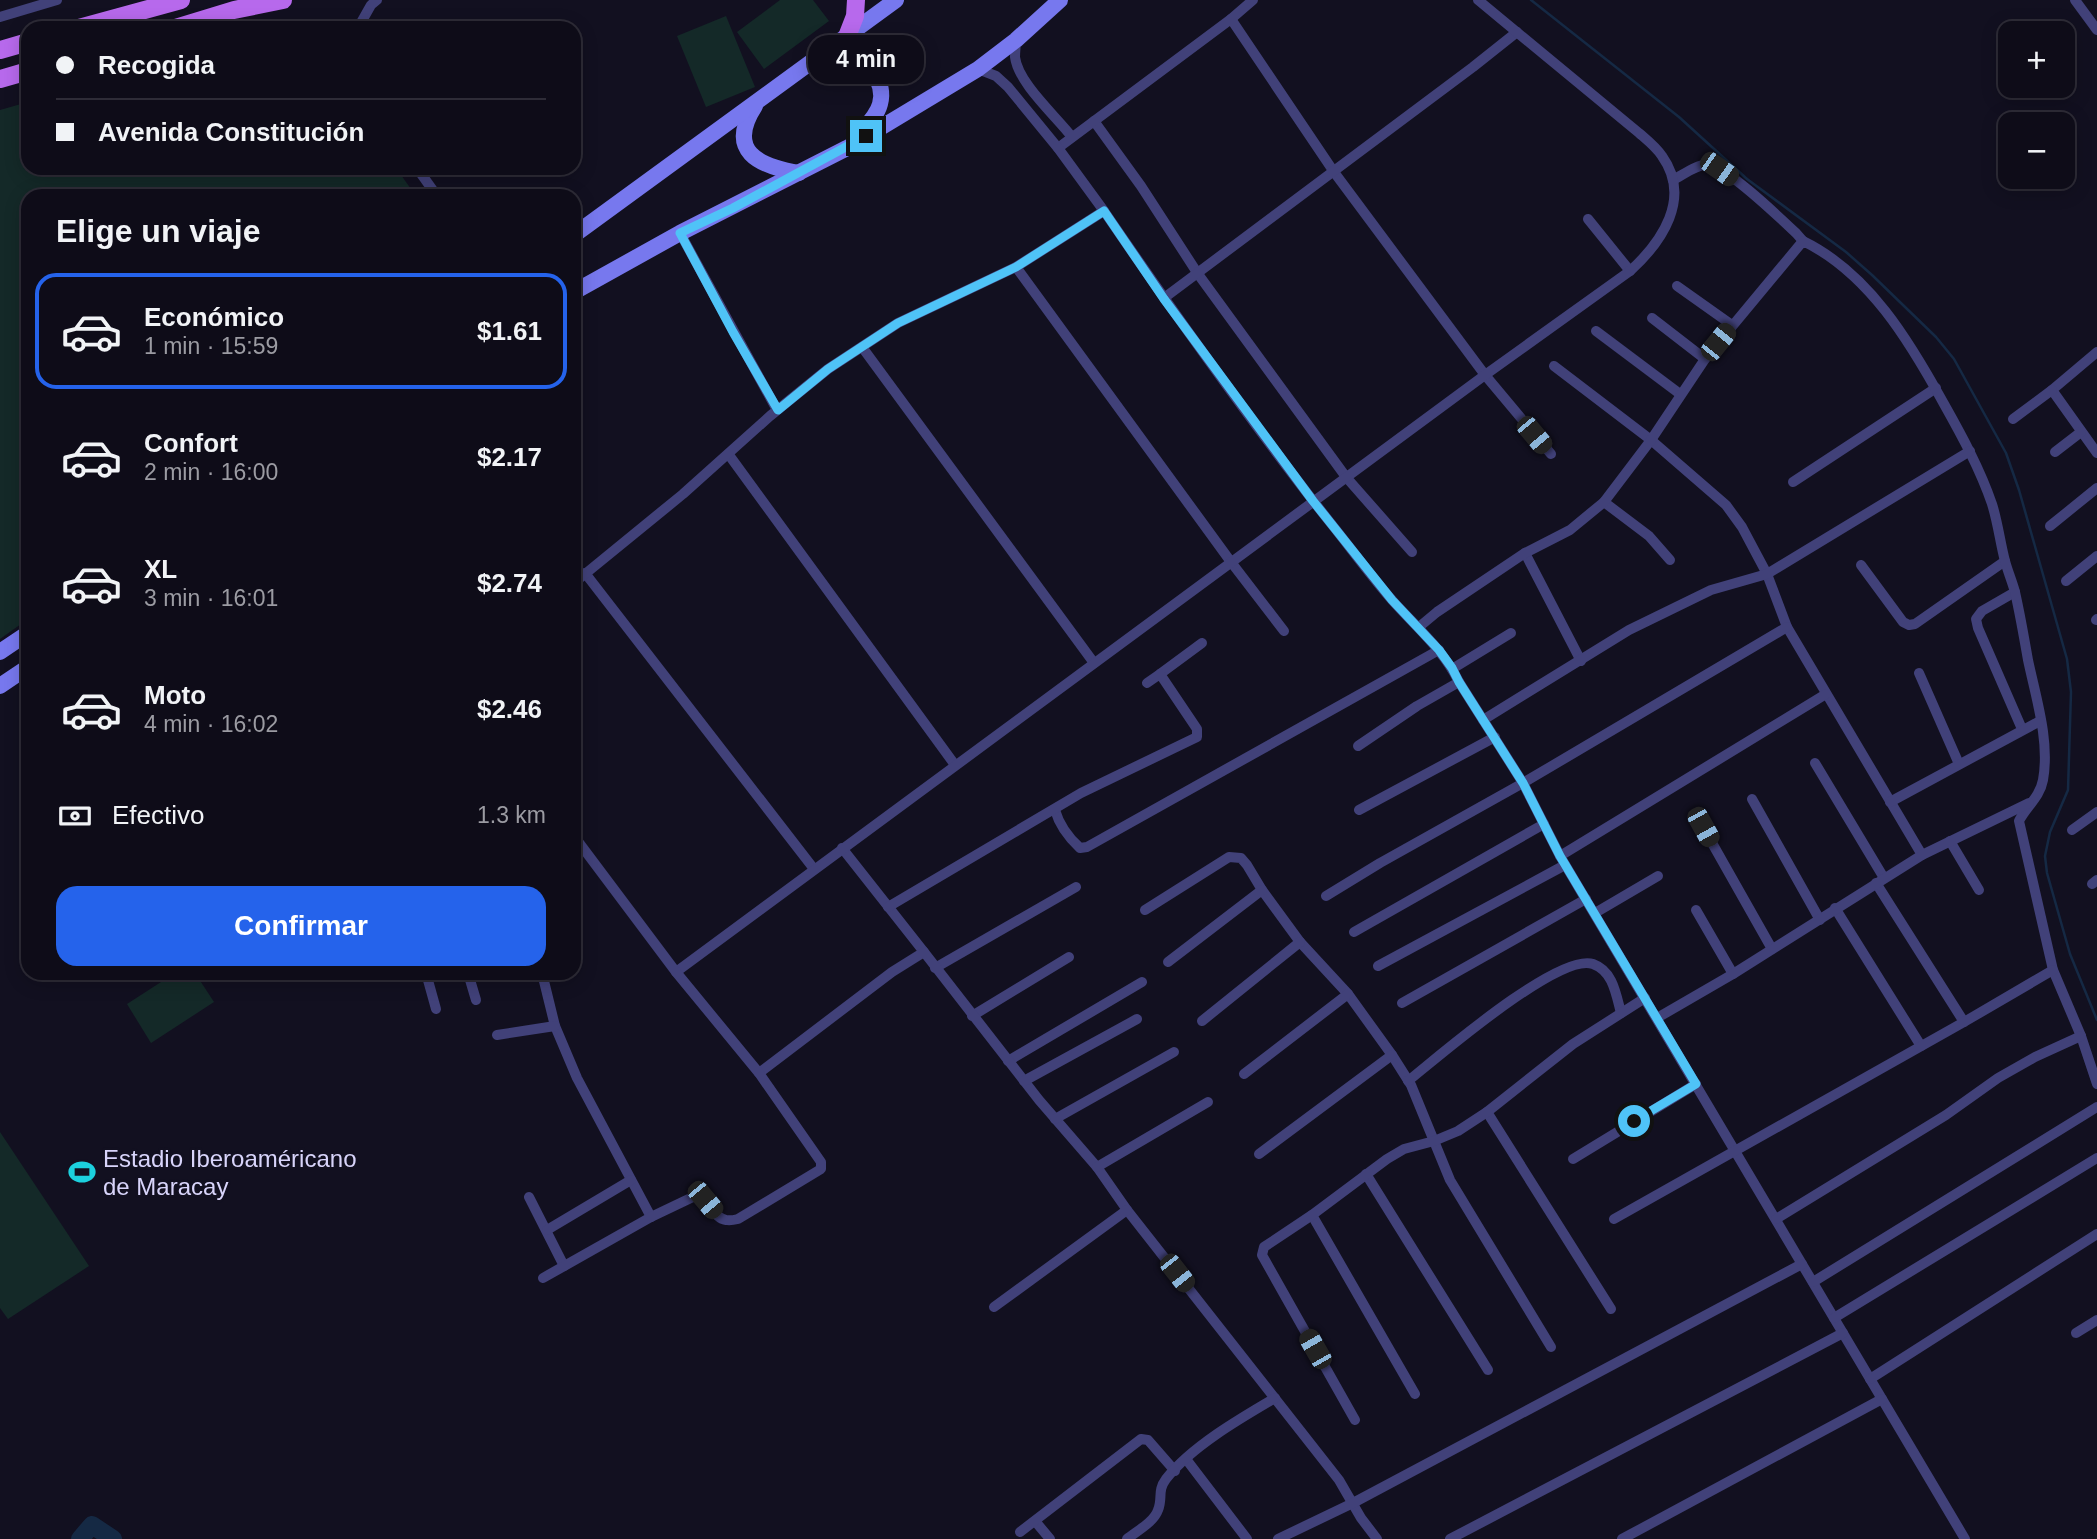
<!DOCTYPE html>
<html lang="es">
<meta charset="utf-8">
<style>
:root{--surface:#0e0c18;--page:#171521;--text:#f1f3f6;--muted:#9b9ba2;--line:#2e2c37;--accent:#2563eb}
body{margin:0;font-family:Helvetica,sans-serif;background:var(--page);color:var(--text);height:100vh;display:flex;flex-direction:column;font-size:26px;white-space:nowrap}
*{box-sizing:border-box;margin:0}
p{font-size:23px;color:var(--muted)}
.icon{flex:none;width:38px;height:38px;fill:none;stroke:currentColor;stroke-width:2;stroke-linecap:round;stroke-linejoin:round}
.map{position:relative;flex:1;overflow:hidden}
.side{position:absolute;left:21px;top:189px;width:560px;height:791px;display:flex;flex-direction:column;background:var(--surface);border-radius:21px;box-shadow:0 4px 18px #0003,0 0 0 2px var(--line)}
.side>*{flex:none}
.guide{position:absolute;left:21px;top:21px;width:560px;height:154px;border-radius:21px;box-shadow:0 4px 18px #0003,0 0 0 2px var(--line);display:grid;align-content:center;height:154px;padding:0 35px;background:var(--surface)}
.tools{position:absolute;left:1998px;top:21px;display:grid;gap:14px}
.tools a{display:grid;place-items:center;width:77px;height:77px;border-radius:14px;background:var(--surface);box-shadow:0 4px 18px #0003,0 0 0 2px var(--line);font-size:35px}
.end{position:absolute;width:32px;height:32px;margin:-16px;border:9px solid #4fc3f7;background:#111;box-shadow:0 0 0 4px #111}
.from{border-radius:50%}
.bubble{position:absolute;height:49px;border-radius:21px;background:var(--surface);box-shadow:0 4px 18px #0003,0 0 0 2px var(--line);font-size:23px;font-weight:800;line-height:49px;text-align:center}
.car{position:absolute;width:21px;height:42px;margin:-21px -10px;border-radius:9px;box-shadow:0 0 5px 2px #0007;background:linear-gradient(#222 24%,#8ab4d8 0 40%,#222 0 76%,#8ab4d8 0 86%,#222 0)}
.guide b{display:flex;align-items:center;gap:24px;height:66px;font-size:26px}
.guide b+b{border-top:2px solid var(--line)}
.guide i{width:18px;height:18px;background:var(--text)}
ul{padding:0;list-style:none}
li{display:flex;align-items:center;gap:21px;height:116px;margin:0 14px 10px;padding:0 21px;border:4px solid transparent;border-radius:21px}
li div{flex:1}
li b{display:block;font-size:26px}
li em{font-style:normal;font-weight:800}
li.active{border-color:var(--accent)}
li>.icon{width:63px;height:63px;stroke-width:1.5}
h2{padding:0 35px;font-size:32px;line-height:84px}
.pay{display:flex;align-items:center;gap:18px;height:77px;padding:0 35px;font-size:26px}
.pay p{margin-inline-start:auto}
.action{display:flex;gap:14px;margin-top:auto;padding:14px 35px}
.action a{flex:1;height:80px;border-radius:21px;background:var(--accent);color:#fff;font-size:28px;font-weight:800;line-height:80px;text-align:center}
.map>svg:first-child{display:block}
.green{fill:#142928}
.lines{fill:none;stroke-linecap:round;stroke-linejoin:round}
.stream{stroke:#152944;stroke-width:2.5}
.river{stroke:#152944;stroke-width:18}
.street{stroke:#414179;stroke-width:10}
.secondary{stroke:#7778ee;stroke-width:16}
.primary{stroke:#b769ec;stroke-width:18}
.route{stroke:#4fc3f7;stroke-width:9}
.labels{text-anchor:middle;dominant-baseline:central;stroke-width:5;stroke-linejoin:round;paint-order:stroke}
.poi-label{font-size:24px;fill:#d8d4fa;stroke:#121020;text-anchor:start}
</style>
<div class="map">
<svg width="2097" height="1539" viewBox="0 0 2097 1539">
<rect width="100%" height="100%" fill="#121020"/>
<g class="green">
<polygon points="780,0 813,0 829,21 764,69 737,32"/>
<polygon points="726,16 755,87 706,107 677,36"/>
<polygon points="28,102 28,168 396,168 416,196 28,196 28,619 0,639 0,110"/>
<polygon points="175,973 195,973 214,1002 151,1043 127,1004"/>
<polygon points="0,1132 89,1266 8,1319 0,1308"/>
</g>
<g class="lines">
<polyline class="stream" points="1531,0 1679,117 1747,179 1846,252 1872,275 1936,337 1954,359 1975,397 2006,453 2019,490 2067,659 2071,692 2068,790 2050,832 2045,856 2047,873 2070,954 2097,1020"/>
<polyline class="river" points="80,1539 92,1525 113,1539"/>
<g class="street">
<polyline points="2075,0 2097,30"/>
<polyline points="0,17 57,0"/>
<polyline points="1231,19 1334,172 1485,375 1551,454"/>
<polyline points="211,20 248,28"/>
<polyline points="358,28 371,5 377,0"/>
<path d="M 1016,40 C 1016,45 1015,51 1015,57 C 1018,83 1056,116 1072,137"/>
<polyline points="1094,121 1141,186 1198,274 1346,477 1412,552"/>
<polyline points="1058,148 1231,19 1253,0"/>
<polyline points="417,168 437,196"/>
<path d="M 1673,180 C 1683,175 1698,163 1709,165 C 1727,167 1780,218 1796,233 L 1803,241"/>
<path d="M 1104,211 C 1176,316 1250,421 1329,521 C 1350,547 1370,575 1392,600 C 1416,627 1443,649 1459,682 L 1523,783 L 1560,856 L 1965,1539"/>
<polyline points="1588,219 1630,271"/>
<polyline points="680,233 777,410"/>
<polyline points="1016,267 1231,562 1284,631"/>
<polyline points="1677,286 1732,325"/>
<polyline points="1164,298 1473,67 1517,32"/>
<polyline points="1652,318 1705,359"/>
<polyline points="1596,331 1680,394"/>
<polyline points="862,347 1094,663"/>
<polyline points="2097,352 2052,390 2097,453"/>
<polyline points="1554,366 1651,440 1726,505 1742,527 1767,574 1787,627 1922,855"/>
<polyline points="2013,419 2052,390"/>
<polyline points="2055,452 2081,432"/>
<polyline points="729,455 955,765"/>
<polyline points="1793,482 1936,388"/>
<polyline points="1604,502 1649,536 1670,560"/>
<polyline points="2050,526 2097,488"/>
<polyline points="1525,553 1581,661"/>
<polyline points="1861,565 1903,622 1909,625 1915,624 2005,561"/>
<polyline points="585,573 814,869"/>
<polyline points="2066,581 2097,556"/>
<polyline points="574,583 683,494 770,416 828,369 898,323 1016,267 1104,211 1058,148 1008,87 996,76 978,69"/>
<polyline points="2015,592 1982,611 1976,619 1978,628 2022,729"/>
<polyline points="2096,620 2097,619"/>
<path d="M 1419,627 L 1437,612 L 1525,553 L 1570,530 L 1604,502 L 1651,440 L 1705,359 L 1803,241 C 1869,273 1910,342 1944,404 C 1962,436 1980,469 1992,504 C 1998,523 2000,542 2005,561 C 2008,572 2012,581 2015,592 C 2020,614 2024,637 2028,660 C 2036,698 2050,741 2043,780 C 2040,797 2026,807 2019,821 L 2053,970 L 2081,1036 L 2097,1084"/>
<polyline points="1452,669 1511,633"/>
<polyline points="1919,673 1959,764"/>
<polyline points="1160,674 1202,643"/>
<polyline points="1483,720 1629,630 1711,590 1767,574 1970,451"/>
<polyline points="1358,746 1417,706 1459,682"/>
<polyline points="1815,763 1884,878"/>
<polyline points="1752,799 1820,920"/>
<polyline points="1890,802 2040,721"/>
<path d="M 1055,810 C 1059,824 1069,838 1080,848 L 1087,847 L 1439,650"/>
<polyline points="1359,810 1495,737"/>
<polyline points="1703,827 1772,949"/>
<polyline points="2072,830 2097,812"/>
<polyline points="1950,841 1979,890"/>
<polyline points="842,848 924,952"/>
<polyline points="1560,856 1826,694"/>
<polyline points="1876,883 1964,1022"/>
<polyline points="2092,884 2097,880"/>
<polyline points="1326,896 1380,863 1523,783 1787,627"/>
<polyline points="888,907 1081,793 1197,737 1197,729 1160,674 1147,683"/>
<polyline points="1835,908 1921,1046"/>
<polyline points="1145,910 1229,857 1241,858 1247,865 1262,890 1300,942 1348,994 1392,1055 1411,1085 1450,1180 1551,1347"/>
<polyline points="1696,910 1733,974"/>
<polyline points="1595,913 1658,876"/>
<polyline points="1354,932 1544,824"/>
<polyline points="1168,962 1262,890"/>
<polyline points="1378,966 1565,865"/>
<polyline points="935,968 1076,887"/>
<path d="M 676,972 L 1485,375 L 1630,271 C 1662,242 1692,198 1662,156 C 1656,147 1647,140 1639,133 L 1478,0"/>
<polyline points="426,973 436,1009"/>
<polyline points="468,973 476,1000"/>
<polyline points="542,973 555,1026 577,1078 651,1217"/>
<polyline points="1402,1003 1586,899"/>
<polyline points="972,1016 1069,957"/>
<polyline points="1657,1018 1733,974 1922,855 2029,803"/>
<polyline points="1202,1021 1300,942"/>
<polyline points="497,1035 555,1026"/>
<polyline points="1008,1061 1142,982"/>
<polyline points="759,1073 892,972 924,952 1039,1100 1097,1167 1127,1210 1339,1480 1361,1518 1377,1539"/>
<polyline points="1244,1074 1348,994"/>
<polyline points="1024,1081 1137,1019"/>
<path d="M 1408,1081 C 1438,1057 1559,952 1593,964 C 1613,971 1616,994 1621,1013"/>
<polyline points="1487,1112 1611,1309"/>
<polyline points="1055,1119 1174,1052"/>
<polyline points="1259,1154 1392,1055"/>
<polyline points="1573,1159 1696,1084"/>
<polyline points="1097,1167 1208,1102"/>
<polyline points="1366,1174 1488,1370"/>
<polyline points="529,1197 564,1266"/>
<polyline points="1312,1215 1415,1394"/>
<polyline points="1614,1219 1964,1022 2053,970"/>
<polyline points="1776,1219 1946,1115 1998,1078 2035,1057 2081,1036"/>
<polyline points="547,1230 631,1180"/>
<path d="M 543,1278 L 651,1217 L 695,1196 C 710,1198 712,1218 726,1220 C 730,1221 734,1220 738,1219 L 821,1169 L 821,1162 L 759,1073 L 676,972 L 574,836"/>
<polyline points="1813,1282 2097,1107"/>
<polyline points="994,1307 1127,1210"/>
<polyline points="1834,1318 2097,1158"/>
<polyline points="2076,1333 2097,1320"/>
<polyline points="1870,1379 2097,1234"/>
<polyline points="1355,1420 1262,1255 1264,1247 1312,1215 1387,1159 1404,1149 1434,1141 1458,1131 1487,1112 1573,1044 1645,998"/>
<polyline points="1186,1459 1247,1539"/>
<polyline points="1035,1521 1050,1539"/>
<polyline points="1020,1532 1141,1439 1148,1440 1175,1471"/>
<path d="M 1127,1539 C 1137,1531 1154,1522 1158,1510 C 1163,1498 1157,1491 1166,1479 C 1191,1447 1239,1419 1275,1398"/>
<polyline points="1278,1539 1353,1503 1802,1264"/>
<polyline points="1450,1539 1843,1333"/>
<polyline points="1622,1539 1882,1399"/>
</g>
<g class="secondary">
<path d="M 823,53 C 830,53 838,52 845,54 C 867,58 886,82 880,104 C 877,116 866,126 858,135"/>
<path d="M 755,106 C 726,151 758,166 799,173"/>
<polyline points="574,235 896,0"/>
<polyline points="574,292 680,233 847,148 978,69 1016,40 1060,0"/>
<polyline points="0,652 28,633"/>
<polyline points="0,686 28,667"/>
</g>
<g class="primary">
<polyline points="79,28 181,0"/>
<polyline points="175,28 234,10 283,0"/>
<polyline points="848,34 855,16 856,0"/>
<polyline points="0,50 28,42"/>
<polyline points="0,79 28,71"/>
</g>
</g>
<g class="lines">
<polyline class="route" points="866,136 733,208 680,233 733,332 778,410 828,369 898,323 1016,267 1104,211 1164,299 1313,501 1392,600 1439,650 1452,668 1459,682 1523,783 1560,856 1696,1084 1634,1121"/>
</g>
<defs>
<g id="stadium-bare" transform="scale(2.1)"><path d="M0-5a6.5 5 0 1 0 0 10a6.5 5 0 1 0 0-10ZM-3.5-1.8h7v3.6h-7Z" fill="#1cd0de" stroke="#121020" stroke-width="2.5" paint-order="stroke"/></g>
</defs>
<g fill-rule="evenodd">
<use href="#stadium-bare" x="82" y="1172"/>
</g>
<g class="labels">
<g class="poi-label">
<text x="103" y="1158">Estadio Iberoaméricano<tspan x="103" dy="28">de Maracay</tspan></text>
</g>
</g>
</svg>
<div class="tools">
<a>+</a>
<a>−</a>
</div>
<i class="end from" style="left:1634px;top:1121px"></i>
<i class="end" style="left:866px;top:136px"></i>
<div class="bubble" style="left:808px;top:35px;width:116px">4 min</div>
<i class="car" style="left:1719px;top:169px;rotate:125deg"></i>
<i class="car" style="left:1718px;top:342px;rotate:39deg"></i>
<i class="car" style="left:1534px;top:435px;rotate:140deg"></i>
<i class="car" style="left:1703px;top:827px;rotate:151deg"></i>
<i class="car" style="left:705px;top:1200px;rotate:140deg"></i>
<i class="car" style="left:1177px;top:1273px;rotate:142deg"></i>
<i class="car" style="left:1315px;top:1349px;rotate:330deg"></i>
<div class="guide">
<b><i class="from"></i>Recogida</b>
<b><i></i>Avenida Constitución</b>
</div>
<section class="side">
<h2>Elige un viaje</h2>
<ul>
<li class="active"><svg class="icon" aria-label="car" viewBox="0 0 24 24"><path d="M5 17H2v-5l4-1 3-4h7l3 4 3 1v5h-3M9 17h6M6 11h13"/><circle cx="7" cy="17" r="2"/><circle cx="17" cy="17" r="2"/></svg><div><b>Económico</b><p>1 min · 15:59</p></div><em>$1.61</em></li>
<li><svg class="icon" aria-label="car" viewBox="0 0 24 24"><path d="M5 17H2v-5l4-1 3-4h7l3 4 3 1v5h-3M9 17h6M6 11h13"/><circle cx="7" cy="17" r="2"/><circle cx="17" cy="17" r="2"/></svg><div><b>Confort</b><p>2 min · 16:00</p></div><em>$2.17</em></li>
<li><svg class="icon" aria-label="car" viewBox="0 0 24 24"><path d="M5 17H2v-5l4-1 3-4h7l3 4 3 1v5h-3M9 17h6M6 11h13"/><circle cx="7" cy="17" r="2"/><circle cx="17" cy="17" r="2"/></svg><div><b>XL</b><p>3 min · 16:01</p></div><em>$2.74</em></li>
<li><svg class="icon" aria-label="car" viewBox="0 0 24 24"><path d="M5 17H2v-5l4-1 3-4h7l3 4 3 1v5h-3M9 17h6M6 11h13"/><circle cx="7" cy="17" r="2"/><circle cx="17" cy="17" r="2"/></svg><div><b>Moto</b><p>4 min · 16:02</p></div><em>$2.46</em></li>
</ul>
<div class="pay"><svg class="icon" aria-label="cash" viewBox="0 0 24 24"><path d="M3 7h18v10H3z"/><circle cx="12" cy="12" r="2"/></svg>Efectivo<p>1.3 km</p></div>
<div class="action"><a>Confirmar</a></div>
</section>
</div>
